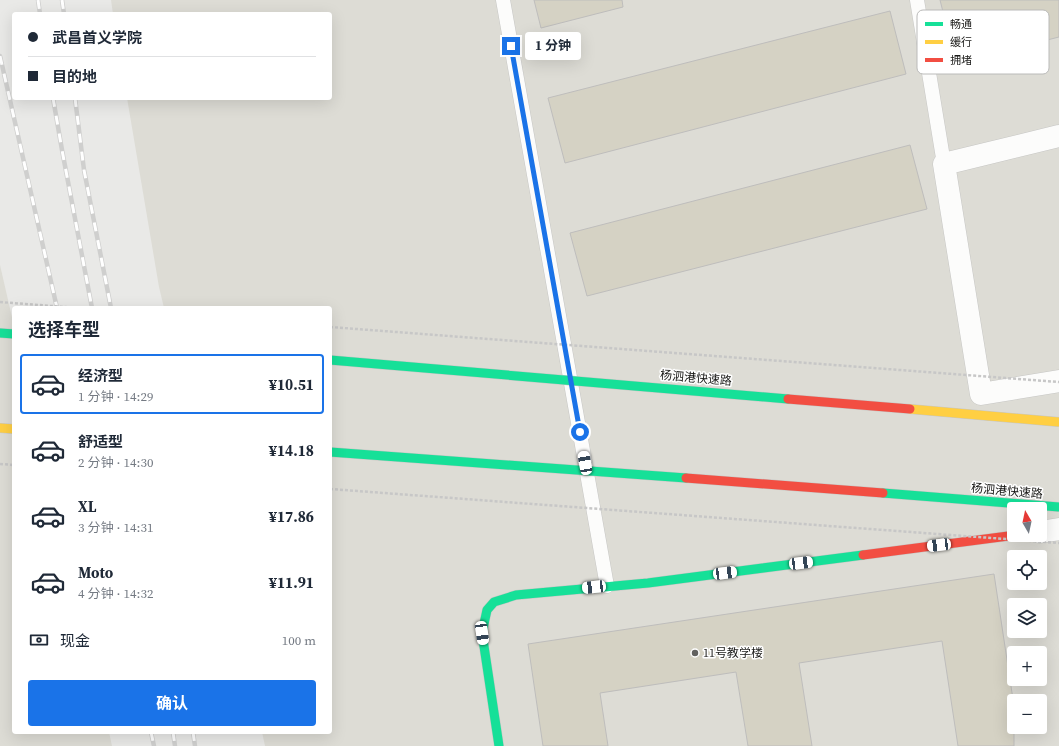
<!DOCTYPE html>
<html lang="zh">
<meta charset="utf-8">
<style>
:root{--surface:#fff;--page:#f6f6f7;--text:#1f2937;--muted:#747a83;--line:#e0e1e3;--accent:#1a73e8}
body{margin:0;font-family:"Source Serif 4","Noto Sans SC",serif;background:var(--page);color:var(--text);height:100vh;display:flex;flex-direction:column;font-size:15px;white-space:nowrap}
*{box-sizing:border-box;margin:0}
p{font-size:13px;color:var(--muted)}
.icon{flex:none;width:22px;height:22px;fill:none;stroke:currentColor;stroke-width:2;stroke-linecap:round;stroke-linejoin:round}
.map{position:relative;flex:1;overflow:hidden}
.details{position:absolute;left:12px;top:306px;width:320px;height:428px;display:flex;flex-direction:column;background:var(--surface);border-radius:4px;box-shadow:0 4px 16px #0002}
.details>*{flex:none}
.banner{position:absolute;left:12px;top:12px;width:320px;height:88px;border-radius:4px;box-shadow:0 4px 16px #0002;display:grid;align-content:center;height:88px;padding:0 16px;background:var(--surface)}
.needle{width:26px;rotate:351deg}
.controls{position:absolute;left:1007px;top:502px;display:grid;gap:8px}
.controls a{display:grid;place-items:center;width:40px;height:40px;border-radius:4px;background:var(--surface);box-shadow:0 4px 16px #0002;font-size:20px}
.end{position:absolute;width:18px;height:18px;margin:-9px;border:5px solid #1a73e8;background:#fff;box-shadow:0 0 0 2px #fff}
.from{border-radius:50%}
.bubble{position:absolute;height:28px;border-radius:4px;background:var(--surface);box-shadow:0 4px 16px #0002;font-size:13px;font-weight:700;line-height:28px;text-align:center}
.car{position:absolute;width:12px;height:24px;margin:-12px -6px;border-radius:5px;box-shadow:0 0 3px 1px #0007;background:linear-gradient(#fff 24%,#345 0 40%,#fff 0 76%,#345 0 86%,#fff 0)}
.banner b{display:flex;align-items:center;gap:14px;height:38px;font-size:15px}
.banner b+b{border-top:1px solid var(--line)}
.banner i{width:10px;height:10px;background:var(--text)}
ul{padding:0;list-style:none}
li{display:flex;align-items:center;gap:12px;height:60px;margin:0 8px 6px;padding:0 8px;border:2px solid transparent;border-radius:4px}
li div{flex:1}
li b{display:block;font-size:15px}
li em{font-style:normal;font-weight:700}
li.on{border-color:var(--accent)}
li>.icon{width:36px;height:36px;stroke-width:1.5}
h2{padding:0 16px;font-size:18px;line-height:48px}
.pay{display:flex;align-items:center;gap:10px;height:44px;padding:0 16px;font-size:15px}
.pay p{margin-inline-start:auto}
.action{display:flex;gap:8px;margin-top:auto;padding:8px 16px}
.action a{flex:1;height:46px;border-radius:4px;background:var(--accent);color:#fff;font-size:16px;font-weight:700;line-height:46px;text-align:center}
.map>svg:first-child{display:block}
.built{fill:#dddcd5;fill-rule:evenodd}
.building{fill:#d5d2c4;stroke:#bebdbc}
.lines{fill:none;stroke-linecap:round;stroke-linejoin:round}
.lane-casing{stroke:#c6c6c4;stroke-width:15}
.street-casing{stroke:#c6c6c4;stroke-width:23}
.fast-casing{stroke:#c6c6c4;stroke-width:10}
.slow-casing{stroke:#c6c6c4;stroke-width:10}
.jam-casing{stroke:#c6c6c4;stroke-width:10}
.path{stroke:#c7c7c7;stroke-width:2.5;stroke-dasharray:3 2;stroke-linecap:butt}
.lane{stroke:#fcfcfb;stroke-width:14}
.street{stroke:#fcfcfb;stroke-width:22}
.fast{stroke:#16e098;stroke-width:9}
.slow{stroke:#ffcf43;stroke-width:9}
.jam{stroke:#f24e42;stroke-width:9}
.rail-casing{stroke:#cfcfce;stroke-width:4.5}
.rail{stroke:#fff;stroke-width:3;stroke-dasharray:9;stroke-linecap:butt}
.fast-bridge-casing{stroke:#c6c6c4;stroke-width:10;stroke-linecap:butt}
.slow-bridge-casing{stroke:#c6c6c4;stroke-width:10;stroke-linecap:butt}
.jam-bridge-casing{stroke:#c6c6c4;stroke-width:10;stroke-linecap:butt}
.path-bridge{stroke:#c7c7c7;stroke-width:2.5;stroke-dasharray:3 2;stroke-linecap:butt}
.fast-bridge{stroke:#16e098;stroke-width:9}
.slow-bridge{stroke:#ffcf43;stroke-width:9}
.jam-bridge{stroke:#f24e42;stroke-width:9}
.route{stroke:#1a73e8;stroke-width:5}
.poi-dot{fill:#626260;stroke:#fff;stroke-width:1.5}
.labels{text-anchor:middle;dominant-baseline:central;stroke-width:3;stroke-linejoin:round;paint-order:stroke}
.street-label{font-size:12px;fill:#191917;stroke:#fff}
.poi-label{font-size:12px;fill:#191917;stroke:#fff;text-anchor:start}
.key{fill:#fff;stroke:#babab9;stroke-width:1}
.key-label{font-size:11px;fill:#191917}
</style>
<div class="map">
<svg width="1059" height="746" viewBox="0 0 1059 746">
<rect width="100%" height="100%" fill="#e9e9e7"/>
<g class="built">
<path d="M 111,0 L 1059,0 L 1059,746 L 265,746 L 262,732 L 330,732 L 330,308 L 164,308 L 159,287 L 127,98 L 330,98 L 330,14 L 113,14 ZM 1014,509 L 1040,509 L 1040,535 L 1014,535 ZM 1014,557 L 1040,557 L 1040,583 L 1014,583 ZM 1014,605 L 1040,605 L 1040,631 L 1014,631 ZM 1014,653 L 1040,653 L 1040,679 L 1014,679 ZM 1014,701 L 1040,701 L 1040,727 L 1014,727 Z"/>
<polygon points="0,265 14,326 14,732 109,732 112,746 0,746"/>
</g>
<g class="building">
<polygon points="534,0 622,0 623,7 541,28"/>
<polygon points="940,0 1059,0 1059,37 956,63"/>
<polygon points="890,11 906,74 565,163 548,98"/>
<polygon points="910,145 927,209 587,296 570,233"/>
<polygon points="994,574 1014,706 1014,746 958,746 942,641 799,663 812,746 748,746 736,672 600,693 608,746 543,746 528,644"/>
</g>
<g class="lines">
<g class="lane-casing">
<g id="lane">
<polyline points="503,0 607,586"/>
<polyline points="917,0 944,164"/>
</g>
</g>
<g class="street-casing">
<g id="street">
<polyline points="1059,136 944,164 981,394 1059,381"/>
<polyline points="1040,532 1059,529"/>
</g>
</g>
<g class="fast-casing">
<g id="fast">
<polyline points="0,333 14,334"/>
<polyline points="499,746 482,633 487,610 494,602 516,595 648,583 863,555"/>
</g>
</g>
<g class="slow-casing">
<polyline id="slow" points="0,428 14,429"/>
</g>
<g class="jam-casing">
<polyline id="jam" points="863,555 1016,535"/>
</g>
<polyline class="path" points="0,464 14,465"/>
<use href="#lane" class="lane"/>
<use href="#street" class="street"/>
<use href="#fast" class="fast"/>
<use href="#slow" class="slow"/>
<use href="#jam" class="jam"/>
<g class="rail-casing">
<g id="rail">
<polyline points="38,0 40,14"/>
<polyline points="62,0 64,14"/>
<polyline points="0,56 57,308"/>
<polyline points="53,98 62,150 92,308"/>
<polyline points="75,98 84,170 111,308"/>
<polyline points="151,732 154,746"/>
<polyline points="173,732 175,746"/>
<polyline points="193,732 195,746"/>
</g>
</g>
<use href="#rail" class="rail"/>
<g class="fast-bridge-casing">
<g id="fast-bridge">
<polyline points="330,360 788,399"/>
<polyline points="330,452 686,478"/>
<polyline points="883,493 1059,507"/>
</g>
</g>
<g class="slow-bridge-casing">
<polyline id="slow-bridge" points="910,409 1059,422"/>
</g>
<g class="jam-bridge-casing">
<g id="jam-bridge">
<polyline points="788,399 910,409"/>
<polyline points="686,478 883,493"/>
</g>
</g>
<g class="path-bridge">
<polyline points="0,302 77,308"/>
<polyline points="330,327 1059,382"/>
<polyline points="330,489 1059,543"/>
</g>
<use href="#fast-bridge" class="fast-bridge"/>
<use href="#slow-bridge" class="slow-bridge"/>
<use href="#jam-bridge" class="jam-bridge"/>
</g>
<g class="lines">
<polyline class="route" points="511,46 580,432"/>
</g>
<circle class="poi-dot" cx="695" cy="653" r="4"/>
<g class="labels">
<g class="street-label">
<text transform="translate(696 378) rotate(5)">杨泗港快速路</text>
<text transform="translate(1007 491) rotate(5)">杨泗港快速路</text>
</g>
<g class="poi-label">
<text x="703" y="653">11号教学楼</text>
</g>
</g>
<rect x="917" y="10" width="132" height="64" rx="6" class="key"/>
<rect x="925" y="22" width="18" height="4" fill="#16e098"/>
<rect x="925" y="40" width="18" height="4" fill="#ffcf43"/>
<rect x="925" y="58" width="18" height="4" fill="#f24e42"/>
<g class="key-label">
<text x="950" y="28">畅通</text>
<text x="950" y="46">缓行</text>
<text x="950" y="64">拥堵</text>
</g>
</svg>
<div class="controls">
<a><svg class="needle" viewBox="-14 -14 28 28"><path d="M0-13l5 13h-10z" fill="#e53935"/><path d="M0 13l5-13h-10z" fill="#747a83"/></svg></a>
<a><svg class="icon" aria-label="locate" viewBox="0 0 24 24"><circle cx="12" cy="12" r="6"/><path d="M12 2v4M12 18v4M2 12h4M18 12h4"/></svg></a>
<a><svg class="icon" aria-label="layers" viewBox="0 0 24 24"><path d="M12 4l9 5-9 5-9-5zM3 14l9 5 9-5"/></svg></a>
<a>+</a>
<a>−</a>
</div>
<i class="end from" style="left:580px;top:432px"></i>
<i class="end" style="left:511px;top:46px"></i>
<div class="bubble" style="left:525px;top:32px;width:56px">1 分钟</div>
<i class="car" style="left:585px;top:463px;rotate:350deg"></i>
<i class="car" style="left:939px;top:545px;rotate:263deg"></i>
<i class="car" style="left:801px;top:563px;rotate:83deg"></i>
<i class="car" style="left:725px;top:573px;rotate:83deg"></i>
<i class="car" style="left:594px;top:587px;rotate:264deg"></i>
<i class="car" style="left:482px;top:633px;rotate:172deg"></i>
<div class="banner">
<b><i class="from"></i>武昌首义学院</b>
<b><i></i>目的地</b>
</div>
<section class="details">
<h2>选择车型</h2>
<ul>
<li class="on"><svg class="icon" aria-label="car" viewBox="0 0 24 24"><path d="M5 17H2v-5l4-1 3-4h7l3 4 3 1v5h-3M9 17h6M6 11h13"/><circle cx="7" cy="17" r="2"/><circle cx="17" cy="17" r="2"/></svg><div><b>经济型</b><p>1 分钟 · 14:29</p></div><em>¥10.51</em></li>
<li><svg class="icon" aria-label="car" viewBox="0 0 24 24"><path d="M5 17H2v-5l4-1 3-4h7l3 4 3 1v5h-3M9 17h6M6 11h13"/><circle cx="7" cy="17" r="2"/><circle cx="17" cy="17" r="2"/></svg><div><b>舒适型</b><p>2 分钟 · 14:30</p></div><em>¥14.18</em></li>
<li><svg class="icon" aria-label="car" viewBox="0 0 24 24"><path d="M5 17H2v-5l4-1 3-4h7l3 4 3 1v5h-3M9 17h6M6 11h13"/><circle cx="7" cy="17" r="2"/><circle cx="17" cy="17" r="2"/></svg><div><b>XL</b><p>3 分钟 · 14:31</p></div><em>¥17.86</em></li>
<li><svg class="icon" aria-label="car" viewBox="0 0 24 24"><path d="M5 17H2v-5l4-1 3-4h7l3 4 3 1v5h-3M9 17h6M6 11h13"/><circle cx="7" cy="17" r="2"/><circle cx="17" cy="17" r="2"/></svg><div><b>Moto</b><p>4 分钟 · 14:32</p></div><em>¥11.91</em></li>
</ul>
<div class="pay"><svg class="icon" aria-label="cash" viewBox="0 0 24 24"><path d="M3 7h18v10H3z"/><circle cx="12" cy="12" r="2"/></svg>现金<p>100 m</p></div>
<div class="action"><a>确认</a></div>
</section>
</div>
